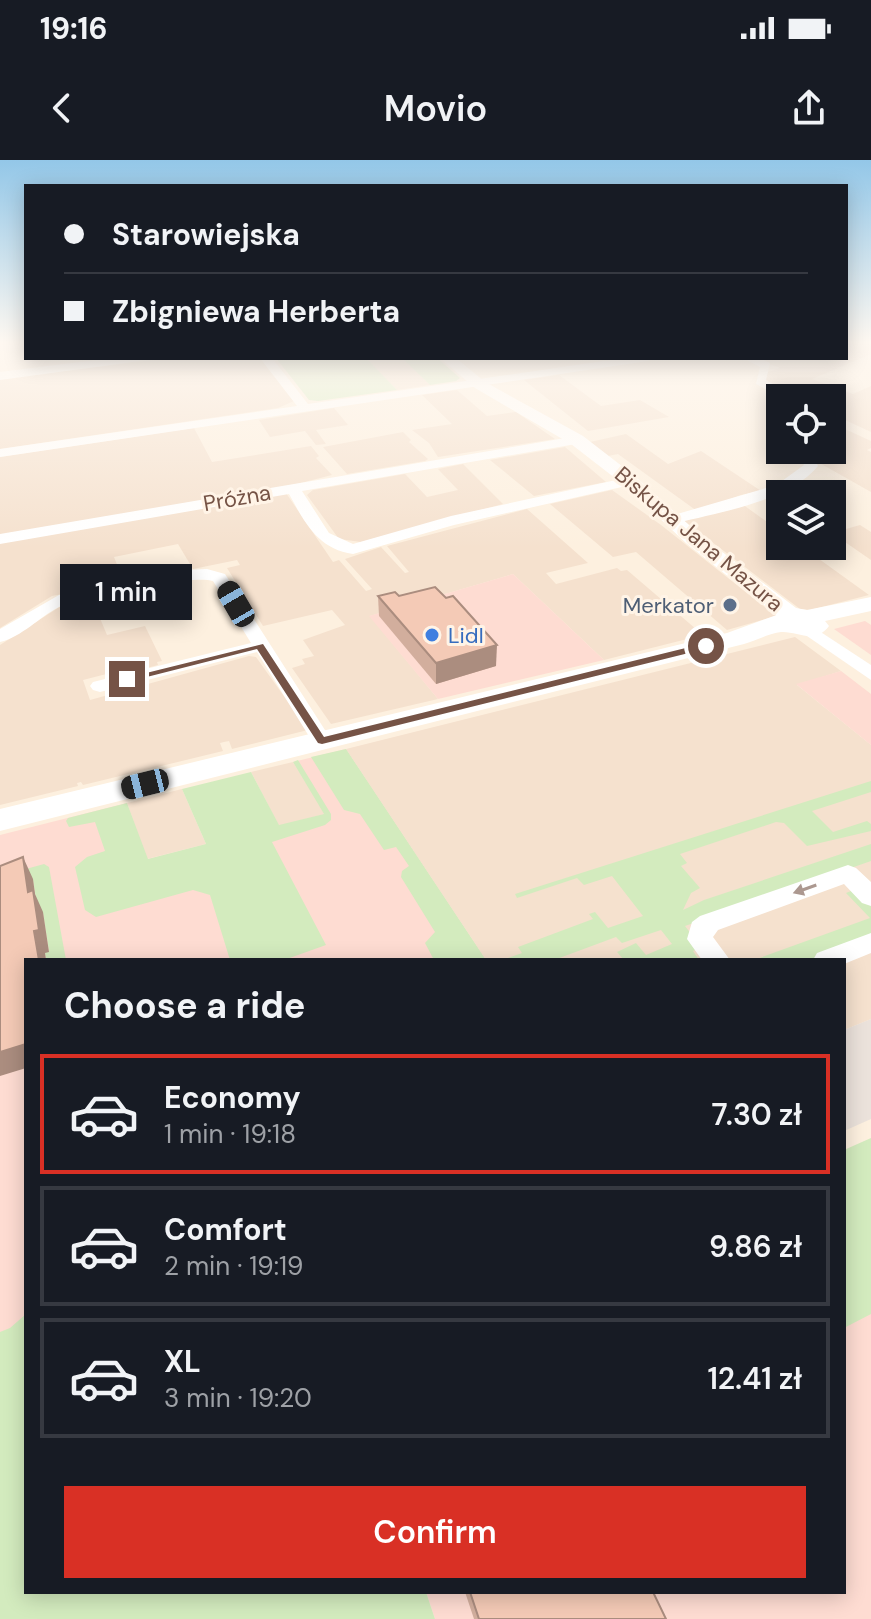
<!DOCTYPE html>
<meta charset="utf-8">
<style>
:root{--surface:#171b24;--page:#20242c;--text:#f1f3f6;--muted:#9ea1a6;--line:#363941;--accent:#d93025}
body{margin:0;font-family:"DM Sans",sans-serif;background:var(--page);color:var(--text);height:100vh;display:flex;flex-direction:column;font-size:30px;white-space:nowrap}
*{box-sizing:border-box;margin:0}
p{font-size:26px;color:var(--muted)}
.icon{flex:none;width:44px;height:44px;fill:none;stroke:currentColor;stroke-width:2;stroke-linecap:round;stroke-linejoin:round}
.map{position:relative;flex:1;overflow:hidden}
.sheet{position:absolute;left:24px;top:798px;width:822px;height:636px;display:flex;flex-direction:column;background:var(--surface);border-radius:0px;box-shadow:0 4px 20px #0003}
.sheet>*{flex:none}
.hud{position:absolute;left:24px;top:24px;width:824px;height:176px;border-radius:0px;box-shadow:0 4px 20px #0003;display:grid;align-content:center;height:176px;padding:0 40px;background:var(--surface)}
.controls{position:absolute;left:766px;top:224px;display:grid;gap:16px}
.controls a{display:grid;place-items:center;width:80px;height:80px;border-radius:0px;background:var(--surface);box-shadow:0 4px 20px #0003;font-size:40px}
.end{position:absolute;width:36px;height:36px;margin:-18px;border:10px solid #755346;background:#fff;box-shadow:0 0 0 4px #fff}
.from{border-radius:50%}
.bubble{position:absolute;height:56px;border-radius:0px;background:var(--surface);box-shadow:0 4px 20px #0003;font-size:26px;font-weight:600;line-height:56px;text-align:center}
.car{position:absolute;width:24px;height:48px;margin:-24px -12px;border-radius:10px;box-shadow:0 0 6px 2px #0007;background:linear-gradient(#222 24%,#8ab4d8 0 40%,#222 0 76%,#8ab4d8 0 86%,#222 0)}
.hud b{display:flex;align-items:center;gap:28px;height:76px;font-size:30px}
.hud b+b{border-top:2px solid var(--line)}
.hud i{width:20px;height:20px;background:var(--text)}
ul{padding:0;list-style:none}
li{display:flex;align-items:center;gap:24px;height:120px;margin:0 16px 12px;padding:0 24px;border:4px solid var(--line);border-radius:0px}
li div{flex:1}
li b{display:block;font-size:30px}
li em{font-style:normal;font-weight:600}
li.current{border-color:var(--accent)}
li>.icon{width:72px;height:72px;stroke-width:1.5}
h2{padding:0 40px;font-size:36px;line-height:96px}
.primary-button{display:flex;gap:16px;margin-top:auto;padding:16px 40px}
.primary-button a{flex:1;height:92px;border-radius:0px;background:var(--accent);color:#fff;font-size:32px;font-weight:600;line-height:92px;text-align:center}
.status{display:flex;justify-content:space-between;align-items:center;height:56px;padding:0 40px;background:var(--surface);direction:ltr}
.status svg{height:22px;fill:currentColor}
header{display:flex;justify-content:space-between;align-items:center;height:104px;padding:0 40px;background:var(--surface);font-size:36px;font-weight:600}
.map>svg:first-child{display:block}
.residential{fill:#f5e1ce}
.commercial{fill:#fedcd2}
.industrial{fill:#ebe2db}
.green{fill:#d3ebbe}
.lines{fill:none;stroke-linecap:round;stroke-linejoin:round}
.minor{fill:#fff;fill-rule:evenodd}
.tertiary{fill:#fff;fill-rule:evenodd}
.secondary{fill:#fff;fill-rule:evenodd}
.wall{fill:#d2ae9d}
.shaded-wall{fill:#ab8d7f}
.building{fill:#f4cab6;stroke:#ab8d7f;stroke-width:2}
.oneway{fill:#ac9890}
.route{fill:#755346}
.service-dot{fill:#5c6f8a;stroke:#fff4e7;stroke-width:3}
.shop-dot{fill:#3f7fe0;stroke:#fff4e7;stroke-width:3}
.labels{text-anchor:middle;dominant-baseline:central;stroke-width:6;stroke-linejoin:round;paint-order:stroke}
.far-street-label{font-size:22px;fill:#755346;stroke:#fff4e7}
.far-service-label{font-size:22px;fill:#4e5e75;stroke:#fff4e7;text-anchor:end}
.far-shop-label{font-size:22px;fill:#366cbe;stroke:#fff4e7;text-anchor:start}
</style>
<div class="status"><b>19:16</b><svg viewBox="0 0 49 12"><path d="M0 12V9h3v3zM5 12V6h3v6zM10 12V3h3v9zM15 12V0h3v12zM26 1h20v11H26zM47 4h2v5h-2z"/></svg></div>
<header><svg class="icon" aria-label="back" viewBox="0 0 24 24"><path d="M15 5l-7 7 7 7"/></svg>Movio<svg class="icon" aria-label="share" viewBox="0 0 24 24"><path d="M12 15V3M7 8l5-5 5 5M5 13v7h14v-7"/></svg></header>
<div class="map">
<svg width="871" height="1459" viewBox="0 0 871 1459">
<rect width="100%" height="100%" fill="#fdf0df"/>
<g class="residential">
<polygon points="846,184 871,184 871,194 812,219 853,234 871,226 871,272 832,254 832,238 798,238 762,220 767,212 780,208 754,198 846,198"/>
<polygon points="171,198 260,198 294,241 278,248 0,289 0,219"/>
<polygon points="366,198 419,198 405,201 430,225 397,230"/>
<polygon points="559,215 601,246 640,240 669,257 588,271 524,220"/>
<polygon points="457,230 487,256 516,252 555,279 438,297 429,283 412,270 452,264 422,235"/>
<polygon points="334,248 348,265 316,270 326,284 316,285 305,271 270,277 259,260"/>
<polygon points="832,263 871,281 871,288 867,290 871,292 871,332 816,301 806,290 832,290"/>
<polygon points="194,268 212,302 311,286 319,296 316,298 332,315 289,326 0,376 0,297"/>
<polygon points="403,272 411,280 409,282 428,299 425,301 347,314 323,287"/>
<polygon points="626,274 668,304 701,291 761,331 741,335 697,351 618,294 608,296 590,282"/>
<polygon points="565,287 606,322 534,336 490,300"/>
<polygon points="463,304 503,344 361,382 339,379 307,335 313,330 405,314 427,337 458,330 438,309"/>
<polygon points="612,330 661,365 776,456 727,470 636,392 613,397 550,344"/>
<polygon points="286,333 333,402 339,400 366,431 372,429 345,399 381,387 405,413 409,412 387,386 527,349 588,403 546,413 556,424 617,408 621,411 627,410 703,475 604,500 513,414 370,456 438,539 331,564 292,508 305,504 302,499 314,496 303,480 345,465 332,450 263,466 227,408 240,405 237,400 193,409 178,384 114,397 124,422 52,436 0,468 0,383"/>
<polygon points="742,344 780,371 780,386 801,386 869,435 810,450 800,449 683,360"/>
<polygon points="860,365 871,372 871,400 832,373"/>
<polygon points="92,439 107,475 145,466 162,501 157,502 158,505 124,514 122,510 83,520 90,540 249,496 256,497 308,570 232,589 229,581 224,582 220,583 223,591 83,625 81,622 77,623 78,626 0,645 0,485 61,446"/>
<polygon points="795,477 841,511 797,525 871,585 871,859 844,870 844,800 486,800 346,589"/>
<polygon points="293,602 325,654 279,666 251,612"/>
<polygon points="182,629 206,684 147,699 127,643"/>
</g>
<g class="commercial">
<polygon points="513,414 604,500 438,539 369,456"/>
<polygon points="865,461 871,465 871,495 834,469"/>
<polygon points="841,511 871,534 871,585 796,524"/>
<polygon points="346,589 486,800 26,800 26,1286 0,1297 0,675 127,643 148,699 324,654 293,602"/>
<polygon points="871,1093 871,1459 435,1459 426,1432 844,1432 844,1106"/>
</g>
<polygon class="industrial" points="871,859 871,959 844,971 844,870"/>
<g class="green">
<polygon points="276,198 366,198 397,230 318,241 309,240"/>
<polygon points="437,198 460,218 456,221 430,225 404,200"/>
<polygon points="346,589 486,800 434,800 425,783 435,772 401,717 402,711 409,706 396,687 384,690 360,654 344,650 311,597"/>
<polygon points="298,600 331,654 331,660 325,665 272,682 326,785 284,800 230,800 210,735 193,730 96,757 85,750 75,707 87,697 105,691 95,662 69,667 66,661 68,658 127,643 148,699 206,684 182,629 251,612 279,665 324,654 293,602"/>
<polygon points="871,621 871,632 812,651 833,672 867,661 871,664 871,671 807,686 784,663 776,662 680,694 687,703 681,706 700,728 691,733 683,750 704,740 871,684 871,701 685,766 701,787 693,791 699,800 624,800 617,792 636,783 646,795 672,784 661,770 622,783 616,777 554,800 505,799 522,793 518,787 593,759 589,754 595,752 608,768 643,756 612,716 584,725 577,718 517,738 515,734"/>
<polygon points="44,704 49,707 66,800 46,800 45,793 49,791 43,753 38,753 33,720 15,712"/>
<polygon points="856,729 871,744 871,777 809,800 754,800 870,758 846,733"/>
<polygon points="871,978 871,1154 844,1168 844,990"/>
<polygon points="26,1154 26,1432 426,1432 435,1459 0,1459 0,1172 10,1168"/>
</g>
<g class="lines">
<g class="minor">
<polygon points="112,198 145,198 139,201 0,220 0,212"/>
<polygon points="260,198 272,198 308,244 624,198 654,198 648,201 0,297 0,289 297,246"/>
<polygon points="743,198 759,198 770,203 766,220 797,238 782,238 756,224 760,207"/>
<path d="M 577,276 L 582,277 L 582,283 L 302,331 L 329,373 L 353,384 L 451,356 L 630,317 L 637,321 L 635,324 L 454,365 L 353,394 C 318,389 305,363 289,334 L 0,384 L 0,374 Z"/>
<path d="M 796,290 L 810,290 L 818,306 C 790,341 720,352 677,363 L 672,365 L 664,360 L 667,357 L 763,329 L 782,321 L 804,305 Z"/>
<path d="M 207,409 L 225,414 L 332,581 L 329,586 L 315,586 L 257,492 L 100,532 L 93,530 L 90,526 L 93,522 L 251,483 L 213,421 C 191,414 82,437 59,447 C 39,457 22,477 0,482 L 0,469 L 59,435 L 184,410 Z"/>
<polygon points="810,465 871,505 871,520 804,474 801,470"/>
<polygon points="848,705 856,708 871,722 871,746 862,743 844,724 718,770 713,777 730,800 702,800 687,779 692,762 700,756"/>
<polygon points="871,773 871,793 844,804 844,800 813,800 817,793"/>
</g>
<polygon class="tertiary" points="440,198 456,198 485,222 583,276 636,317 700,375 800,451 803,456 800,461 784,461 686,383 624,325 571,284 475,228"/>
<path class="secondary" d="M 871,437 L 871,451 L 825,461 L 829,466 C 815,485 798,471 781,472 C 770,473 755,481 744,484 L 0,671 L 0,649 L 727,473 L 796,448 L 807,450 Z"/>
</g>
<g class="wall">
<polygon points="378,436 399,436 496,506 436,524 379,456"/>
<polygon points="465,1432 653,1432 666,1459 474,1459"/>
</g>
<g class="shaded-wall">
<polygon points="497,485 496,506 436,524 436,503"/>
<polygon points="23,697 33,719 35,734 43,752 49,792 45,793 46,800 39,800"/>
<polygon points="26,884 26,908 0,916 0,892"/>
</g>
<g class="building">
<polygon points="435,427 446,438 453,436 497,485 436,503 378,436 395,432 399,436"/>
<polygon points="23,697 28,732 33,730 39,770 34,771 39,800 26,800 26,884 0,892 0,706"/>
<polygon points="470,1432 653,1432 666,1459 479,1459"/>
</g>
<defs><path id="oneway-solid" d="M-6-.8H1V-3.2L6.5 0L1 3.2V.8H-6Z" transform="scale(2)"/></defs>
<use class="oneway" href="#oneway-solid" transform="translate(805 729) rotate(161)"/>
<linearGradient id="sky" x2="0" y2="1"><stop stop-color="#93c7e8"/><stop offset="0.47" stop-color="#fef8f1"/><stop offset="1" stop-color="#fef8f1" stop-opacity="0"/></linearGradient>
<rect width="871" height="388" fill="url(#sky)"/>
<polygon class="route" points="706,483 709,488 322,584 318,583 257,489 127,522 122,519 263,484 324,577"/>
<circle class="service-dot" cx="730" cy="445" r="8"/>
<circle class="shop-dot" cx="432" cy="475" r="8"/>
<g class="labels">
<g class="far-street-label">
<text transform="translate(237 338) rotate(-10)">Próżna</text>
<text transform="translate(699 379) rotate(40)">Biskupa Jana Mazura</text>
</g>
<g class="far-service-label">
<text x="714" y="445">Merkator</text>
</g>
<g class="far-shop-label">
<text x="448" y="475">Lidl</text>
</g>
</g>
</svg>
<div class="controls">
<a><svg class="icon" aria-label="locate" viewBox="0 0 24 24"><circle cx="12" cy="12" r="6"/><path d="M12 2v4M12 18v4M2 12h4M18 12h4"/></svg></a>
<a><svg class="icon" aria-label="layers" viewBox="0 0 24 24"><path d="M12 4l9 5-9 5-9-5zM3 14l9 5 9-5"/></svg></a>
</div>
<i class="end from" style="left:706px;top:486px"></i>
<i class="end" style="left:127px;top:519px"></i>
<div class="bubble" style="left:60px;top:404px;width:132px">1 min</div>
<i class="car" style="left:236px;top:444px;rotate:330deg"></i>
<i class="car" style="left:145px;top:624px;rotate:256deg"></i>
<div class="hud">
<b><i class="from"></i>Starowiejska</b>
<b><i></i>Zbigniewa Herberta</b>
</div>
<section class="sheet">
<h2>Choose a ride</h2>
<ul>
<li class="current"><svg class="icon" aria-label="car" viewBox="0 0 24 24"><path d="M5 17H2v-5l4-1 3-4h7l3 4 3 1v5h-3M9 17h6M6 11h13"/><circle cx="7" cy="17" r="2"/><circle cx="17" cy="17" r="2"/></svg><div><b>Economy</b><p>1 min · 19:18</p></div><em>7.30 zł</em></li>
<li><svg class="icon" aria-label="car" viewBox="0 0 24 24"><path d="M5 17H2v-5l4-1 3-4h7l3 4 3 1v5h-3M9 17h6M6 11h13"/><circle cx="7" cy="17" r="2"/><circle cx="17" cy="17" r="2"/></svg><div><b>Comfort</b><p>2 min · 19:19</p></div><em>9.86 zł</em></li>
<li><svg class="icon" aria-label="car" viewBox="0 0 24 24"><path d="M5 17H2v-5l4-1 3-4h7l3 4 3 1v5h-3M9 17h6M6 11h13"/><circle cx="7" cy="17" r="2"/><circle cx="17" cy="17" r="2"/></svg><div><b>XL</b><p>3 min · 19:20</p></div><em>12.41 zł</em></li>
</ul>
<div class="primary-button"><a>Confirm</a></div>
</section>
</div>
